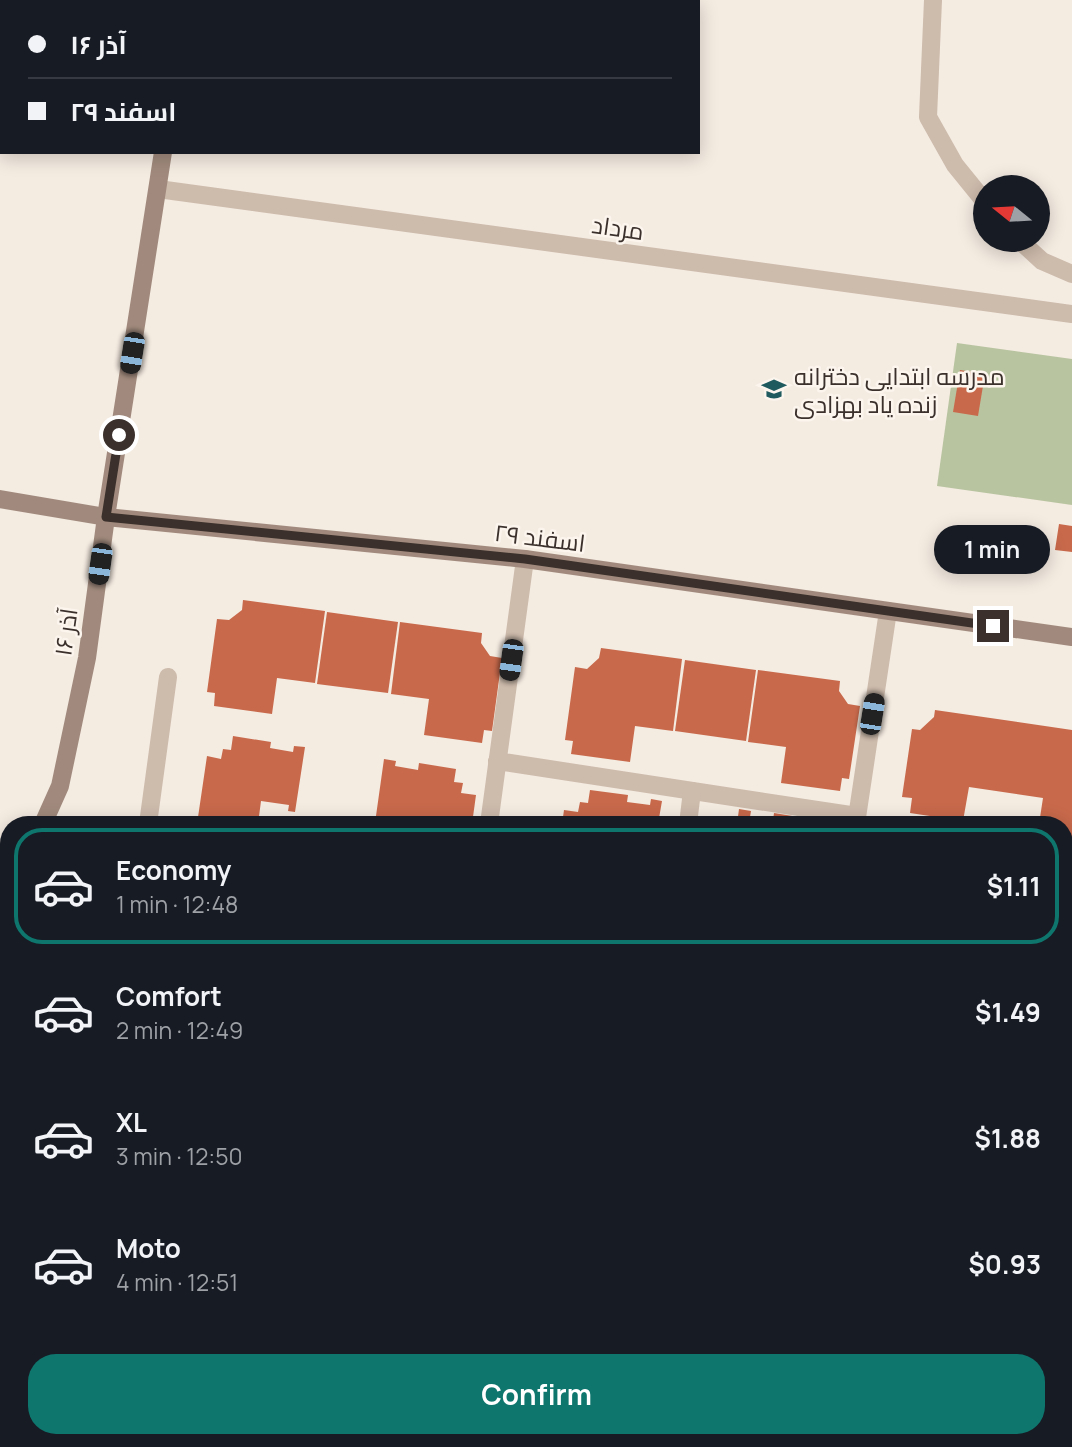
<!DOCTYPE html>
<meta charset="utf-8">
<style>
:root{--surface:#171b24;--page:#242831;--text:#f1f3f6;--muted:#9ea1a6;--line:#363941;--accent:#0f766e}
body{margin:0;font-family:Manrope,Cairo,sans-serif;background:var(--page);color:var(--text);height:100vh;display:flex;flex-direction:column;font-size:26px;white-space:nowrap}
*{box-sizing:border-box;margin:0}
p{font-size:23px;color:var(--muted)}
.icon{flex:none;width:38px;height:38px;fill:none;stroke:currentColor;stroke-width:2;stroke-linecap:round;stroke-linejoin:round}
.map{position:relative;flex:1;overflow:hidden}
.sheet{position:absolute;left:0px;top:816px;width:1073px;height:632px;display:flex;flex-direction:column;background:var(--surface);border-radius:28px 28px 0 0;box-shadow:0 4px 18px #0003}
.sheet>*{flex:none}
.top-card{position:absolute;left:0px;top:0px;width:700px;height:154px;box-shadow:0 4px 18px #0003;display:grid;align-content:center;height:154px;padding:0 28px;background:var(--surface)}
.needle{width:46px;rotate:288deg}
.tools{position:absolute;left:973px;top:175px;display:grid;gap:14px}
.tools a{display:grid;place-items:center;width:77px;height:77px;border-radius:50%;background:var(--surface);box-shadow:0 4px 18px #0003;font-size:35px}
.end{position:absolute;width:32px;height:32px;margin:-16px;border:9px solid #3b302b;background:#fff;box-shadow:0 0 0 4px #fff}
.from{border-radius:50%}
.bubble{position:absolute;height:49px;border-radius:24px;background:var(--surface);box-shadow:0 4px 18px #0003;font-size:23px;font-weight:700;line-height:49px;text-align:center}
.car{position:absolute;width:21px;height:42px;margin:-21px -10px;border-radius:9px;box-shadow:0 0 5px 2px #0007;background:linear-gradient(#222 24%,#8ab4d8 0 40%,#222 0 76%,#8ab4d8 0 86%,#222 0)}
.top-card b{display:flex;align-items:center;gap:24px;height:66px;font-size:26px}
.top-card b+b{border-top:2px solid var(--line)}
.top-card i{width:18px;height:18px;background:var(--text)}
ul{padding:12px 0 0;list-style:none}
li{display:flex;align-items:center;gap:21px;height:116px;margin:0 14px 10px;padding:0 14px;border:4px solid transparent;border-radius:28px}
li div{flex:1}
li b{display:block;font-size:26px}
li em{font-style:normal;font-weight:700}
li.active{border-color:var(--accent)}
li>.icon{width:63px;height:63px;stroke-width:1.5}
.primary-button{display:flex;gap:14px;margin-top:auto;padding:14px 28px}
.primary-button a{flex:1;height:80px;border-radius:28px;background:var(--accent);color:#fff;font-size:28px;font-weight:700;line-height:80px;text-align:center}
.map>svg:first-child{display:block}
.green{fill:#b8c4a0}
.building{fill:#c8694b}
.lines{fill:none;stroke-linecap:round;stroke-linejoin:round}
.street{stroke:#cdbbac;stroke-width:18}
.secondary{stroke:#a18a7d;stroke-width:18}
.route{stroke:#3b302b;stroke-width:9}
.labels{text-anchor:middle;dominant-baseline:central;stroke-width:5;stroke-linejoin:round;paint-order:stroke}
.street-label{font-size:24px;fill:#3b302b;stroke:#fbf5ee}
.poi-label{font-size:24px;fill:#3b302b;stroke:#fbf5ee;text-anchor:start}
</style>
<div class="map">
<svg width="1072" height="1447" viewBox="0 0 1072 1447">
<rect width="100%" height="100%" fill="#f4ebe1"/>
<polygon class="green" points="957,343 1072,359 1072,505 937,486"/>
<g class="building">
<polygon points="960,370 985,374 978,416 953,412"/>
<polygon points="1059,524 1072,526 1072,552 1055,550"/>
<polygon points="243,600 325,611 315,683 277,678 272,714 214,706 215,693 207,692 217,619 229,620 242,610"/>
<polygon points="327,612 398,622 388,693 317,684"/>
<polygon points="400,622 482,633 481,643 490,656 502,658 492,731 484,730 482,743 424,735 429,699 391,694"/>
<polygon points="601,648 682,659 673,731 635,726 630,762 571,754 573,741 565,740 575,667 587,669 599,658"/>
<polygon points="685,660 756,670 746,741 675,731"/>
<polygon points="758,670 840,681 839,691 848,704 860,706 849,779 842,778 840,791 781,783 786,747 748,742"/>
<polygon points="935,710 1072,730 1072,837 1064,836 1064,824 1039,824 1043,798 969,787 963,821 910,813 912,798 902,797 912,729 920,730 934,717"/>
<polygon points="233,736 271,742 270,748 293,752 294,746 305,747 295,812 288,811 289,805 261,801 258,824 197,824 207,756 221,759 223,749 231,750"/>
<polygon points="384,759 396,761 395,766 418,770 419,763 456,769 454,782 463,783 461,793 476,795 472,824 410,824 411,823 384,819 383,824 375,823"/>
<polygon points="590,790 628,795 627,802 650,805 651,799 662,801 658,824 562,824 564,810 578,812 580,802 588,803"/>
<polygon points="739,809 751,811 750,817 773,820 774,813 811,819 811,824 737,824"/>
<polygon points="1064,863 1072,864 1072,974 1064,972"/>
<polygon points="1064,1098 1072,1099 1072,1288 1064,1287"/>
<polygon points="846,1438 862,1438 874,1447 840,1447"/>
</g>
<g class="lines">
<g class="street">
<polyline points="933,0 928,117 955,165 985,202"/>
<polyline points="158,189 1072,314"/>
<polyline points="1019,240 1042,261 1072,274"/>
<polyline points="497,761 857,816"/>
<polyline points="148,824 168,677"/>
<polyline points="489,824 525,559"/>
<polyline points="688,824 692,791"/>
<polyline points="856,824 888,611"/>
<polyline points="1064,1077 1072,1078"/>
<polyline points="0,1252 9,1258"/>
<polyline points="1064,1402 1072,1392"/>
<polyline points="288,1438 301,1447"/>
<polyline points="984,1438 1021,1444 1028,1438"/>
<polyline points="632,1447 637,1440 704,1442"/>
</g>
<g class="secondary">
<polyline points="185,2 186,0"/>
<polyline points="0,499 106,517 525,559 1072,637"/>
<polyline points="43,824 60,786 87,658 106,517 163,152"/>
<polyline points="0,914 9,899"/>
</g>
</g>
<g class="lines">
<polyline class="route" points="119,435 106,517 525,559 993,626"/>
</g>
<defs>
<g id="school-bare" transform="scale(1.89)"><path d="M0-5L7-2L0 1L-7-2ZM-4 1L0 2.5L4 1V4Q0 6-4 4Z" fill="#1f5a5e" stroke="#fbf5ee" stroke-width="2.5" paint-order="stroke"/></g>
</defs>
<g fill-rule="evenodd">
<use href="#school-bare" x="774" y="389"/>
</g>
<g class="labels">
<g class="street-label">
<text transform="translate(618 227) rotate(8)">مرداد</text>
<text transform="translate(540 537) rotate(7)">۲۹ اسفند</text>
<text transform="translate(65 632) rotate(-82)">۱۶ آذر</text>
</g>
<g class="poi-label">
<text x="794" y="375">مدرسه ابتدایی دخترانه<tspan x="794" dy="28">زنده یاد بهزادی</tspan></text>
</g>
</g>
</svg>
<div class="tools">
<a><svg class="needle" viewBox="-14 -14 28 28"><path d="M0-13l5 13h-10z" fill="#e53935"/><path d="M0 13l5-13h-10z" fill="#9ea1a6"/></svg></a>
</div>
<i class="end from" style="left:119px;top:435px"></i>
<i class="end" style="left:993px;top:626px"></i>
<div class="bubble" style="left:934px;top:525px;width:116px">1 min</div>
<i class="car" style="left:132px;top:353px;rotate:189deg"></i>
<i class="car" style="left:100px;top:564px;rotate:188deg"></i>
<i class="car" style="left:511px;top:660px;rotate:188deg"></i>
<i class="car" style="left:872px;top:714px;rotate:9deg"></i>
<div class="top-card">
<b><i class="from"></i>۱۶ آذر</b>
<b><i></i>۲۹ اسفند</b>
</div>
<section class="sheet">
<ul>
<li class="active"><svg class="icon" aria-label="car" viewBox="0 0 24 24"><path d="M5 17H2v-5l4-1 3-4h7l3 4 3 1v5h-3M9 17h6M6 11h13"/><circle cx="7" cy="17" r="2"/><circle cx="17" cy="17" r="2"/></svg><div><b>Economy</b><p>1 min · 12:48</p></div><em>$1.11</em></li>
<li><svg class="icon" aria-label="car" viewBox="0 0 24 24"><path d="M5 17H2v-5l4-1 3-4h7l3 4 3 1v5h-3M9 17h6M6 11h13"/><circle cx="7" cy="17" r="2"/><circle cx="17" cy="17" r="2"/></svg><div><b>Comfort</b><p>2 min · 12:49</p></div><em>$1.49</em></li>
<li><svg class="icon" aria-label="car" viewBox="0 0 24 24"><path d="M5 17H2v-5l4-1 3-4h7l3 4 3 1v5h-3M9 17h6M6 11h13"/><circle cx="7" cy="17" r="2"/><circle cx="17" cy="17" r="2"/></svg><div><b>XL</b><p>3 min · 12:50</p></div><em>$1.88</em></li>
<li><svg class="icon" aria-label="car" viewBox="0 0 24 24"><path d="M5 17H2v-5l4-1 3-4h7l3 4 3 1v5h-3M9 17h6M6 11h13"/><circle cx="7" cy="17" r="2"/><circle cx="17" cy="17" r="2"/></svg><div><b>Moto</b><p>4 min · 12:51</p></div><em>$0.93</em></li>
</ul>
<div class="primary-button"><a>Confirm</a></div>
</section>
</div>
